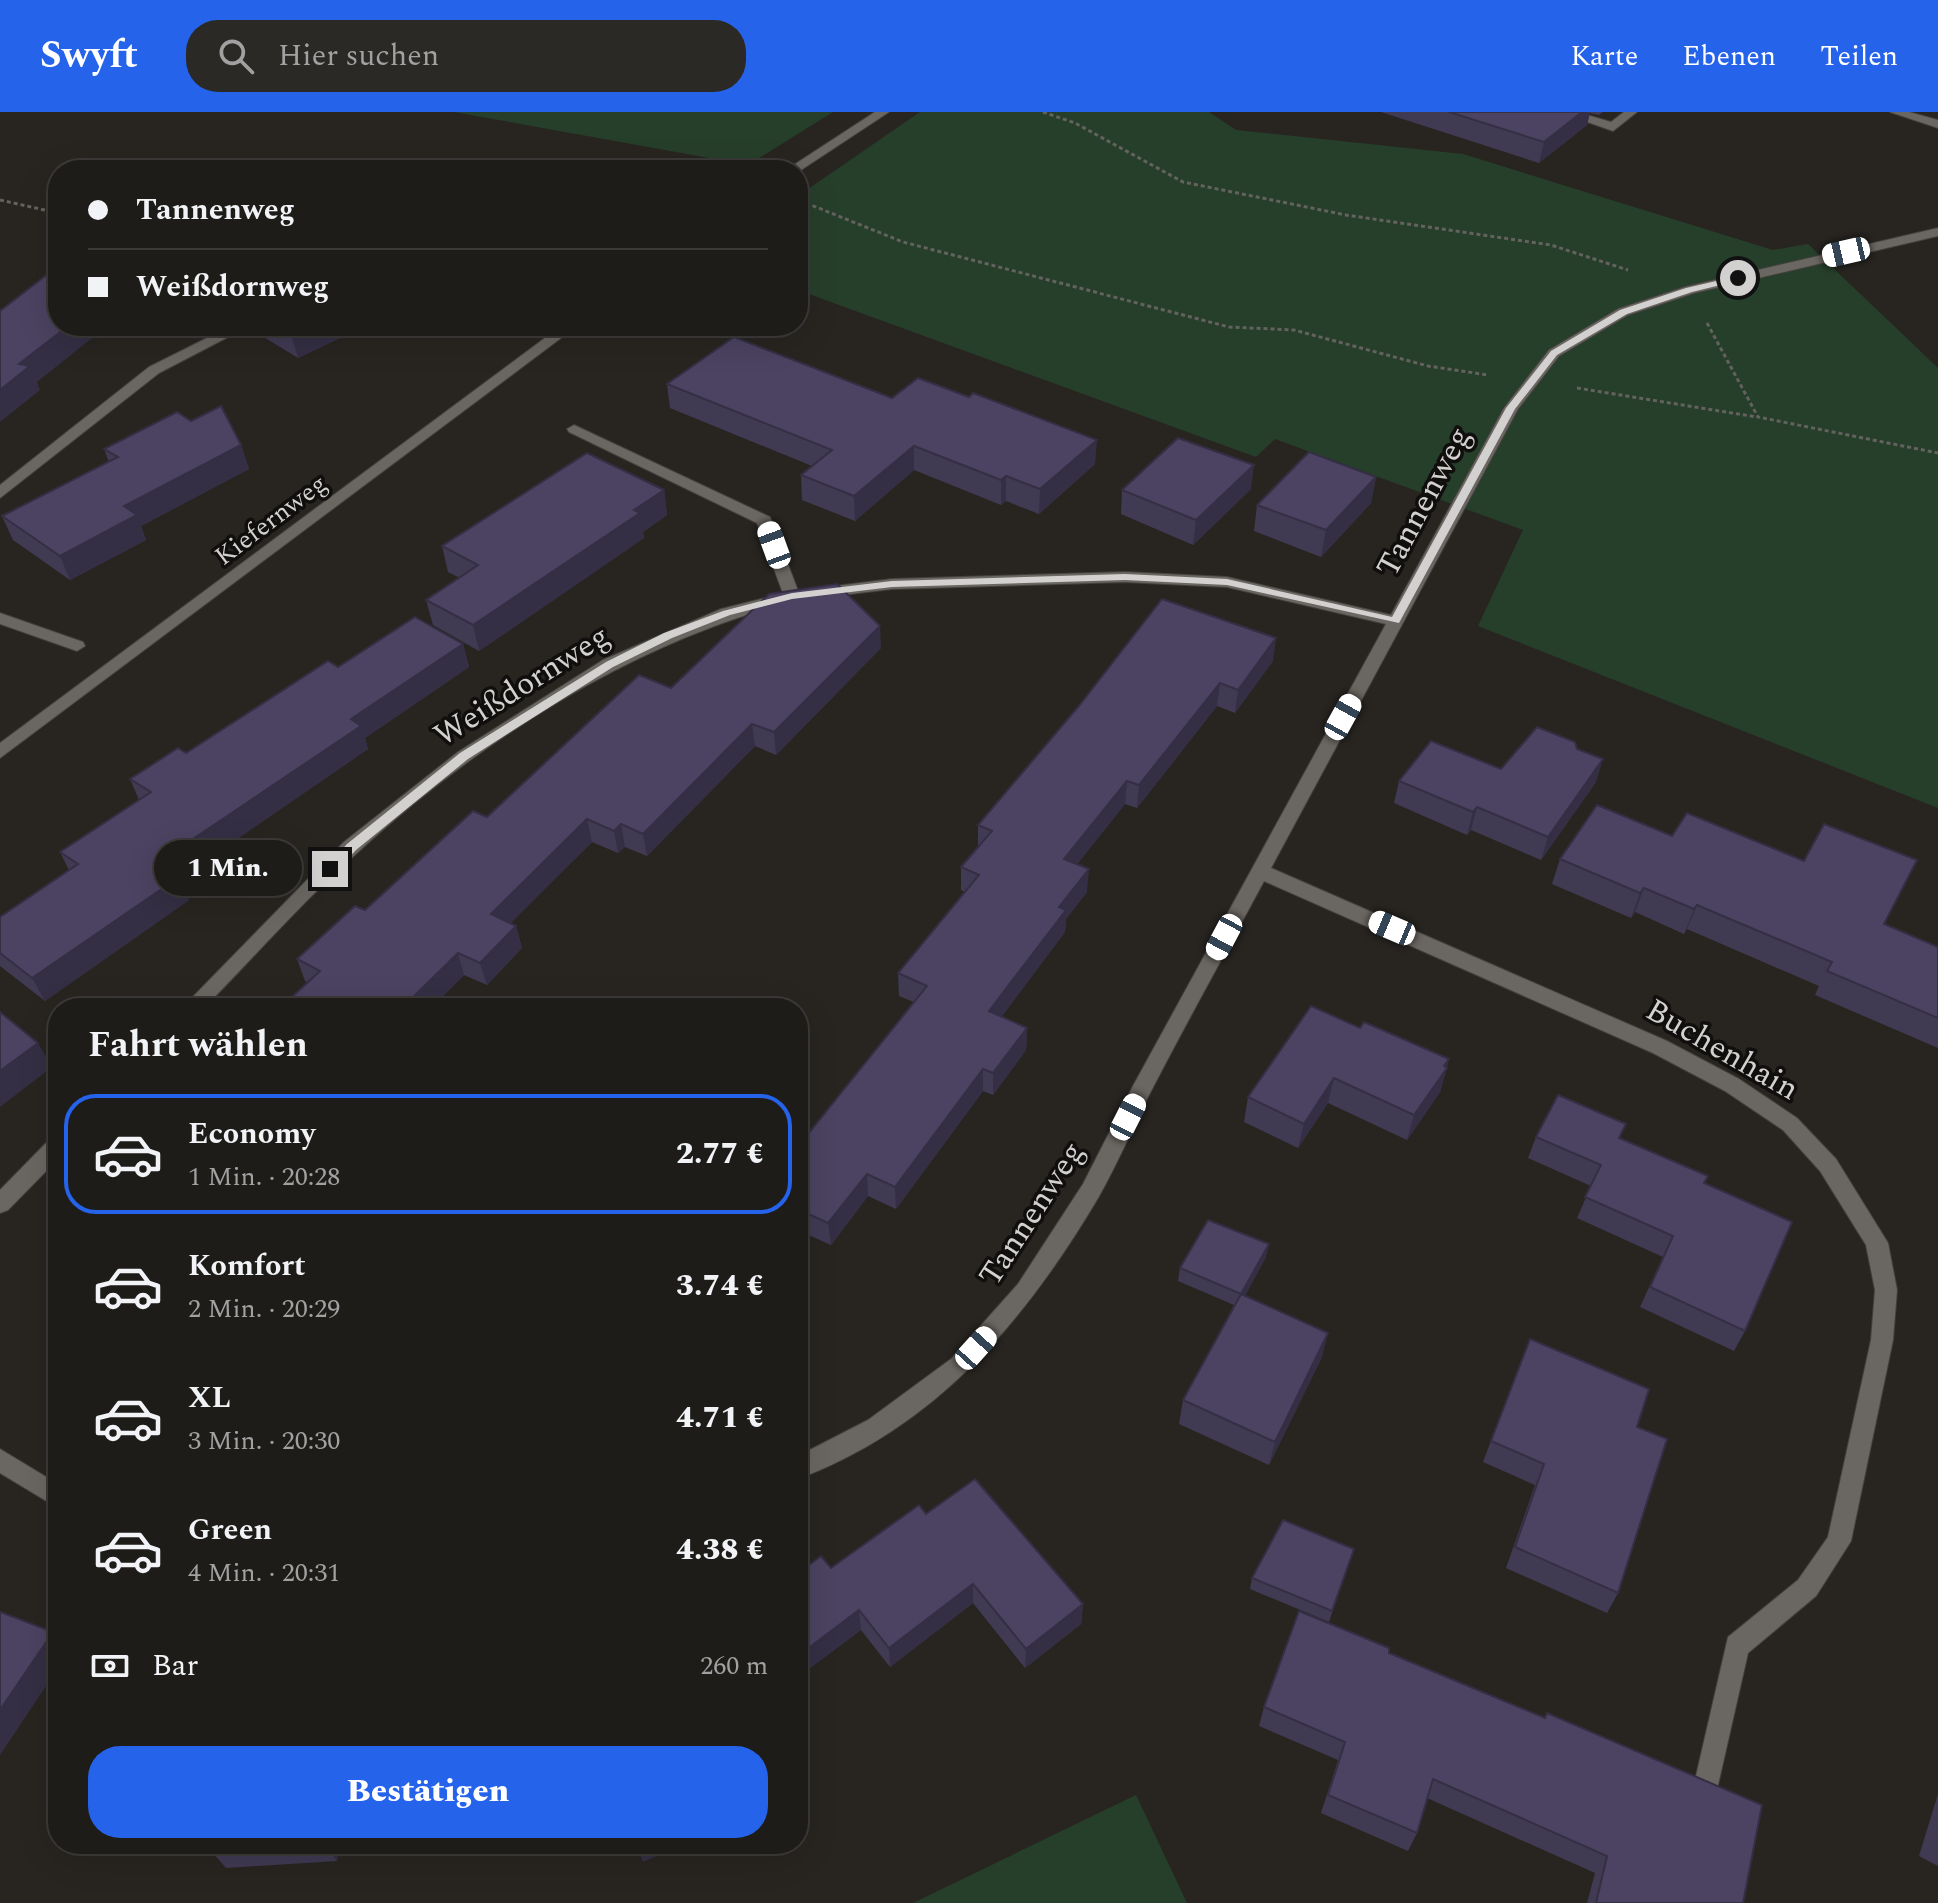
<!DOCTYPE html>
<html lang="de">
<meta charset="utf-8">
<style>
:root{--surface:#1e1c19;--page:#2b2926;--text:#f1f3f6;--muted:#a1a1a2;--line:#3c3a38;--accent:#2563eb}
body{margin:0;font-family:Spectral,serif;background:var(--page);color:var(--text);height:100vh;display:flex;flex-direction:column;font-size:30px;white-space:nowrap}
*{box-sizing:border-box;margin:0}
p{font-size:26px;color:var(--muted)}
.icon{flex:none;width:44px;height:44px;fill:none;stroke:currentColor;stroke-width:2;stroke-linecap:round;stroke-linejoin:round}
.map{position:relative;flex:1;overflow:hidden}
.side{position:absolute;left:48px;top:886px;width:760px;height:856px;display:flex;flex-direction:column;background:var(--surface);border-radius:32px;box-shadow:0 8px 32px #0002,0 0 0 2px var(--line)}
.side>*{flex:none}
.banner{position:absolute;left:48px;top:48px;width:760px;height:176px;border-radius:32px;box-shadow:0 8px 32px #0002,0 0 0 2px var(--line);display:grid;align-content:center;height:176px;padding:0 40px;background:var(--surface)}
.end{position:absolute;width:36px;height:36px;margin:-18px;border:10px solid #d3d1cf;background:#111;box-shadow:0 0 0 4px #111}
.from{border-radius:50%}
.bubble{position:absolute;height:56px;border-radius:28px;background:var(--surface);box-shadow:0 8px 32px #0002,0 0 0 2px var(--line);font-size:26px;font-weight:800;line-height:56px;text-align:center}
.car{position:absolute;width:24px;height:48px;margin:-24px -12px;border-radius:10px;box-shadow:0 0 6px 2px #0007;background:linear-gradient(#fff 24%,#345 0 40%,#fff 0 76%,#345 0 86%,#fff 0)}
.banner b{display:flex;align-items:center;gap:28px;height:76px;font-size:30px}
.banner b+b{border-top:2px solid var(--line)}
.banner i{width:20px;height:20px;background:var(--text)}
ul{padding:0;list-style:none}
li{display:flex;align-items:center;gap:24px;height:120px;margin:0 16px 12px;padding:0 24px;border:4px solid transparent;border-radius:32px}
li div{flex:1}
li b{display:block;font-size:30px}
li em{font-style:normal;font-weight:800}
li.on{border-color:var(--accent)}
li>.icon{width:72px;height:72px;stroke-width:1.5}
h2{padding:0 40px;font-size:36px;line-height:96px}
.pay{display:flex;align-items:center;gap:20px;height:88px;padding:0 40px;font-size:30px}
.pay p{margin-inline-start:auto}
.primary-button{display:flex;gap:16px;margin-top:auto;padding:16px 40px}
.primary-button a{flex:1;height:92px;border-radius:32px;background:var(--accent);color:#fff;font-size:32px;font-weight:800;line-height:92px;text-align:center}
header{display:flex;align-items:center;gap:48px;box-sizing:border-box;height:112px;padding:0 40px;background:var(--accent);color:#fff}
header strong{font-size:38px}
nav{display:flex;gap:44px;margin-inline-start:auto;font-size:28px}
.search{width:560px;height:72px;background:var(--page);display:flex;align-items:center;gap:20px;box-sizing:border-box;padding:0 28px;border-radius:32px;color:var(--muted);font-size:30px}
.map>svg:first-child{display:block}
.green{fill:#263f2b}
.lines{fill:none;stroke-linecap:round;stroke-linejoin:round}
.service-casing{stroke:#43413e;stroke-width:2}
.minor-casing{stroke:#43413e;stroke-width:2}
.tertiary-casing{stroke:#43413e;stroke-width:2}
.path{stroke:#64625e;stroke-width:3;stroke-dasharray:4 3;stroke-linecap:butt}
.service{fill:#6a6661;fill-rule:evenodd}
.minor{fill:#6a6661;fill-rule:evenodd}
.tertiary{fill:#6a6661;fill-rule:evenodd}
.wall{fill:#403a53}
.shaded-wall{fill:#342f44}
.building{fill:#4b4361;stroke:#342f44;stroke-width:2}
.route{fill:#d3d1cf}
.labels{text-anchor:middle;dominant-baseline:central;stroke-width:7;stroke-linejoin:round;paint-order:stroke}
.far-street-label{font-size:26px;fill:#d3d1cf;stroke:#100f0d}
.street-label{font-size:32px;fill:#d3d1cf;stroke:#100f0d}
</style>
<header>
<strong>Swyft</strong>
<div class="search"><svg class="icon" aria-label="search" viewBox="0 0 24 24"><circle cx="10" cy="10" r="6"/><path d="M15 15l6 6"/></svg>Hier suchen</div>
<nav><a>Karte</a><a>Ebenen</a><a>Teilen</a></nav>
</header>
<div class="map">
<svg width="1938" height="1791" viewBox="0 0 1938 1791">
<rect width="100%" height="100%" fill="#282521"/>
<g class="green">
<polygon points="454,0 833,0 748,53"/>
<polygon points="920,0 1209,0 1236,18 1463,42 1773,138 1808,132 1938,256 1938,696 1478,514 1523,418 1275,327 1256,345 798,178 798,84"/>
<polygon points="1136,1683 1187,1791 913,1791"/>
</g>
<g class="lines">
<g class="service-casing">
<g id="service">
<polygon points="1559,0 1577,0 1611,10 1624,0 1637,0 1613,19"/>
<polygon points="1890,0 1909,0 1938,8 1938,16"/>
<polygon points="574,313 770,405 800,484 798,488 792,489 784,484 757,411 569,320 567,317"/>
</g>
</g>
<g class="minor-casing">
<g id="minor">
<path d="M 1938,116 L 1938,124 L 1694,181 L 1628,203 L 1559,244 L 1518,297 L 1271,756 L 1667,929 L 1739,967 L 1797,1006 L 1836,1047 L 1888,1131 L 1897,1178 L 1893,1228 L 1851,1429 L 1816,1484 L 1748,1541 L 1718,1673 L 1709,1677 L 1700,1673 L 1696,1664 L 1728,1525 L 1798,1468 L 1828,1425 L 1871,1228 L 1875,1178 L 1866,1133 L 1820,1059 L 1783,1018 L 1725,979 L 1653,941 L 1264,769 C 1226,840 1186,911 1149,983 C 1132,1017 1117,1053 1098,1086 C 1025,1209 936,1315 798,1367 L 798,1344 L 868,1308 L 951,1247 L 1018,1172 L 1083,1072 L 1133,974 L 1386,512 L 1227,475 L 1125,470 L 892,477 L 817,486 L 809,481 L 811,477 L 892,467 L 1125,460 L 1227,465 L 1391,503 L 1504,296 L 1549,238 L 1618,197 L 1685,175 Z"/>
<polygon points="225,217 230,218 230,224 159,261 0,386 0,373 149,255"/>
<path d="M 785,481 L 793,486 L 791,490 C 632,531 479,629 358,740 C 304,788 255,844 204,896 L 182,896 L 344,730 L 458,640 L 603,548 L 721,497 Z"/>
<polygon points="0,501 83,530 85,534 77,539 0,512"/>
<polygon points="58,1025 58,1047 8,1098 0,1101 0,1078 50,1027"/>
<polygon points="0,1337 58,1372 58,1396 0,1361"/>
</g>
</g>
<g class="tertiary-casing">
<g id="tertiary">
<polygon points="875,0 889,0 798,60 786,58"/>
<polygon points="561,214 577,214 0,646 0,631"/>
</g>
</g>
<g class="path">
<polyline points="1043,0 1075,11 1183,70 1346,103 1551,133 1628,158"/>
<polyline points="0,88 58,101"/>
<polyline points="806,91 903,130 1229,215 1294,218 1428,254 1488,263"/>
<polyline points="1707,211 1758,305 1938,341"/>
<polyline points="1577,276 1757,305"/>
</g>
<use href="#service" class="service"/>
<use href="#minor" class="minor"/>
<use href="#tertiary" class="tertiary"/>
</g>
<g class="wall">
<polygon points="1381,0 1603,0 1599,3 1590,1 1587,13 1539,51"/>
<polygon points="246,214 363,214 363,215 298,246"/>
<polygon points="667,272 892,286 1095,352 1039,402 1006,389 1001,393 914,358 855,409 802,388 801,363 812,354 670,296"/>
<polygon points="191,309 241,333 249,357 141,414 146,428 70,468 13,428 2,404 109,350 104,337"/>
<polygon points="1376,365 1371,391 1321,445 1254,419 1257,393"/>
<polygon points="1251,377 1193,433 1121,402 1122,378"/>
<polygon points="664,378 667,403 643,420 644,426 479,539 433,513 426,488 460,466 448,460 442,434"/>
<polygon points="463,532 469,555 365,626 368,637 202,751 207,762 184,778 189,788 45,889 0,854 0,805 69,758 60,740 139,688 130,667 186,641 338,555"/>
<polygon points="881,536 776,643 755,634 647,744 625,735 618,741 592,730 510,811 516,814 522,836 487,873 464,863 431,896 280,896 308,871 305,869 297,847 365,798 487,705 671,576"/>
<polygon points="1273,549 1235,601 1217,594 1137,696 1125,692 1077,752 1087,780 1066,807 1065,820 1001,905 1027,916 1026,938 993,983 983,979 896,1097 868,1084 831,1133 804,1121 798,1129 804,1027 914,890 899,884 898,861 965,780 961,778 961,755 978,735 978,713 1078,595"/>
<polygon points="1577,637 1596,670 1541,748 1471,718 1467,723 1394,691 1399,669 1501,657"/>
<polygon points="1560,747 1884,812 1938,835 1938,936 1815,883 1819,874 1687,817 1684,822 1635,800 1631,806 1552,772"/>
<polygon points="1360,916 1449,947 1440,980 1407,1028 1328,991 1298,1036 1244,1010 1248,985"/>
<polygon points="1536,1025 1620,1026 1704,1071 1745,1219 1734,1239 1640,1195 1663,1145 1577,1106 1591,1074 1528,1046"/>
<polygon points="1266,1145 1245,1183 1322,1245 1269,1353 1179,1312 1183,1288 1234,1193 1178,1169 1180,1156"/>
<polygon points="1521,1249 1618,1481 1607,1501 1506,1456 1535,1373 1483,1350"/>
<polygon points="926,1402 1083,1492 1081,1512 1025,1556 973,1491 890,1555 861,1518 798,1565 798,1461 831,1456"/>
<polygon points="1354,1437 1329,1510 1250,1477 1252,1466"/>
<polygon points="1389,1541 1544,1606 1547,1601 1743,1791 1587,1791 1595,1761 1427,1686 1417,1721 1408,1739 1321,1701 1338,1648 1259,1614 1264,1595"/>
<polygon points="1938,1682 1938,1754 1919,1744"/>
<polygon points="213,1732 339,1732 337,1749 226,1756 212,1740"/>
</g>
<g class="shaded-wall">
<polygon points="1582,0 1590,0 1587,13 1539,51 1544,30"/>
<polygon points="68,214 107,214 37,270 40,278 0,310 0,278 19,252"/>
<polygon points="308,214 363,214 363,215 298,246 291,222"/>
<polygon points="1097,328 1095,352 1039,402 1040,377"/>
<polygon points="241,333 249,357 141,414 146,428 70,468 60,444 124,394"/>
<polygon points="914,334 914,358 855,409 854,384"/>
<polygon points="1254,353 1251,377 1193,433 1196,408"/>
<polygon points="1006,364 1006,389 1001,393 1001,368"/>
<polygon points="1376,365 1371,391 1321,445 1326,418"/>
<polygon points="664,378 667,403 643,420 644,426 479,539 473,513 634,398"/>
<polygon points="880,514 881,536 776,643 774,620"/>
<polygon points="1276,526 1273,549 1235,601 1238,578"/>
<polygon points="463,532 469,555 365,626 368,637 202,751 207,762 184,778 189,788 45,889 32,866 169,758 187,731 351,607"/>
<polygon points="1220,571 1217,594 1137,696 1139,673"/>
<polygon points="752,612 755,634 647,744 643,722"/>
<polygon points="1603,647 1596,670 1541,748 1548,725"/>
<polygon points="1127,669 1125,692 1063,770 1064,747"/>
<polygon points="1477,695 1471,718 1467,723 1473,700"/>
<polygon points="587,707 592,730 497,825 491,802"/>
<polygon points="621,712 625,735 618,741 614,719"/>
<polygon points="1089,757 1087,780 1066,807 1065,820 989,922 989,899 1059,795"/>
<polygon points="1644,776 1635,800 1631,806 1640,781"/>
<polygon points="1697,793 1687,817 1684,822 1694,797"/>
<polygon points="516,814 522,836 487,873 480,851"/>
<polygon points="458,841 464,863 431,896 402,896"/>
<polygon points="1027,916 1026,938 993,983 993,961"/>
<polygon points="38,931 52,955 0,995 0,959"/>
<polygon points="1449,947 1440,980 1407,1028 1414,1003"/>
<polygon points="983,957 983,979 896,1097 895,1075"/>
<polygon points="1334,966 1328,991 1298,1036 1304,1012"/>
<polygon points="867,1062 868,1084 831,1133 828,1111"/>
<polygon points="802,1099 804,1121 798,1129 798,1104"/>
<polygon points="1269,1132 1266,1145 1239,1195 1241,1182"/>
<polygon points="1328,1221 1322,1245 1269,1353 1275,1330"/>
<polygon points="973,1472 973,1491 890,1555 889,1536"/>
<polygon points="1083,1492 1081,1512 1025,1556 1026,1537"/>
<polygon points="859,1498 861,1518 798,1565 798,1544"/>
<polygon points="53,1520 58,1526 58,1556 0,1643 0,1598"/>
<polygon points="325,1732 339,1732 337,1749"/>
<polygon points="640,1732 684,1732 643,1750 636,1733"/>
</g>
<g class="building">
<polygon points="1449,0 1582,0 1544,30"/>
<polygon points="58,154 58,214 68,214 19,252 30,254 0,278 0,199"/>
<polygon points="278,214 308,214 291,222"/>
<polygon points="734,225 892,286 918,266 969,285 973,281 1097,328 1040,377 1006,364 1001,368 914,334 854,384 801,363 832,338 667,272"/>
<polygon points="221,294 241,333 124,394 137,403 60,444 2,404 118,345 104,337 177,300 191,309"/>
<polygon points="1178,326 1254,353 1196,408 1122,378"/>
<polygon points="1309,340 1376,365 1326,418 1257,393"/>
<polygon points="587,341 664,378 634,398 640,401 473,513 426,488 478,453 442,434"/>
<polygon points="837,472 880,514 774,620 752,612 643,722 621,712 614,719 587,707 491,802 516,814 480,851 458,841 402,896 280,896 320,859 297,847 355,794 365,798 473,699 487,705 639,563 671,576 769,482"/>
<polygon points="1162,487 1276,526 1238,578 1220,571 1139,673 1127,669 1064,747 1089,757 1059,795 1066,798 989,899 1027,916 993,961 983,957 895,1075 867,1062 828,1111 802,1099 798,1104 798,1024 804,1027 927,874 898,861 979,763 961,755 992,719 978,713 1078,595"/>
<polygon points="415,505 463,532 351,607 361,614 187,731 197,738 169,758 179,765 32,866 0,841 0,805 78,752 60,740 151,680 130,667 178,636 186,641 328,549 338,555"/>
<polygon points="1537,615 1575,630 1577,637 1603,647 1548,725 1477,695 1473,700 1399,669 1431,629 1501,657"/>
<polygon points="1597,693 1672,724 1687,701 1804,749 1824,712 1917,748 1884,812 1938,835 1938,906 1827,859 1832,850 1697,793 1694,797 1644,776 1640,781 1560,747"/>
<polygon points="1311,894 1360,916 1364,910 1449,947 1444,954 1447,956 1414,1003 1334,966 1304,1012 1248,985"/>
<polygon points="0,900 38,931 0,959"/>
<polygon points="1558,983 1626,1012 1619,1026 1708,1064 1704,1071 1792,1110 1745,1219 1650,1175 1673,1124 1585,1085 1601,1053 1536,1025"/>
<polygon points="1208,1108 1269,1132 1241,1182 1180,1156"/>
<polygon points="1241,1182 1328,1221 1275,1330 1183,1288"/>
<polygon points="1530,1227 1649,1277 1637,1315 1667,1327 1618,1481 1515,1435 1544,1352 1491,1329"/>
<polygon points="975,1367 1083,1492 1026,1537 973,1472 889,1536 859,1498 798,1544 798,1461 821,1444 831,1456 919,1393 926,1402"/>
<polygon points="1283,1408 1354,1437 1332,1499 1252,1466"/>
<polygon points="1299,1499 1389,1536 1389,1541 1545,1606 1547,1601 1762,1693 1743,1791 1596,1791 1607,1744 1433,1667 1417,1721 1328,1683 1345,1630 1264,1595"/>
<polygon points="0,1500 53,1520 0,1598"/>
<polygon points="213,1732 325,1732 212,1740"/>
</g>
<polygon class="route" points="1738,164 1741,168 1692,180 1627,202 1557,243 1515,297 1399,511 1227,473 1125,468 892,475 792,487 730,503 672,526 613,555 468,647 356,738 335,760 330,761 324,757 347,732 460,641 606,550 664,521 723,499 792,481 892,469 1125,462 1227,467 1392,505 1506,296 1551,239 1620,198 1686,176"/>
<g class="labels">
<g class="far-street-label">
<text transform="translate(271 408) rotate(-37)">Kiefernweg</text>
</g>
<g class="street-label">
<text transform="translate(1424 390) rotate(-62)">Tannenweg</text>
<text transform="translate(522 574) rotate(-32)">Weißdornweg</text>
<text transform="translate(1722 938) rotate(30)">Buchenhain</text>
<text transform="translate(1032 1102) rotate(-57)">Tannenweg</text>
</g>
</g>
</svg>
<i class="end from" style="left:1738px;top:166px"></i>
<i class="end" style="left:330px;top:757px"></i>
<div class="bubble" style="left:154px;top:728px;width:148px">1 Min.</div>
<i class="car" style="left:1846px;top:140px;rotate:257deg"></i>
<i class="car" style="left:774px;top:433px;rotate:340deg"></i>
<i class="car" style="left:1343px;top:605px;rotate:29deg"></i>
<i class="car" style="left:1392px;top:816px;rotate:293deg"></i>
<i class="car" style="left:1224px;top:825px;rotate:208deg"></i>
<i class="car" style="left:1128px;top:1005px;rotate:27deg"></i>
<i class="car" style="left:976px;top:1236px;rotate:42deg"></i>
<div class="banner">
<b><i class="from"></i>Tannenweg</b>
<b><i></i>Weißdornweg</b>
</div>
<section class="side">
<h2>Fahrt wählen</h2>
<ul>
<li class="on"><svg class="icon" aria-label="car" viewBox="0 0 24 24"><path d="M5 17H2v-5l4-1 3-4h7l3 4 3 1v5h-3M9 17h6M6 11h13"/><circle cx="7" cy="17" r="2"/><circle cx="17" cy="17" r="2"/></svg><div><b>Economy</b><p>1 Min. · 20:28</p></div><em>2.77 €</em></li>
<li><svg class="icon" aria-label="car" viewBox="0 0 24 24"><path d="M5 17H2v-5l4-1 3-4h7l3 4 3 1v5h-3M9 17h6M6 11h13"/><circle cx="7" cy="17" r="2"/><circle cx="17" cy="17" r="2"/></svg><div><b>Komfort</b><p>2 Min. · 20:29</p></div><em>3.74 €</em></li>
<li><svg class="icon" aria-label="car" viewBox="0 0 24 24"><path d="M5 17H2v-5l4-1 3-4h7l3 4 3 1v5h-3M9 17h6M6 11h13"/><circle cx="7" cy="17" r="2"/><circle cx="17" cy="17" r="2"/></svg><div><b>XL</b><p>3 Min. · 20:30</p></div><em>4.71 €</em></li>
<li><svg class="icon" aria-label="car" viewBox="0 0 24 24"><path d="M5 17H2v-5l4-1 3-4h7l3 4 3 1v5h-3M9 17h6M6 11h13"/><circle cx="7" cy="17" r="2"/><circle cx="17" cy="17" r="2"/></svg><div><b>Green</b><p>4 Min. · 20:31</p></div><em>4.38 €</em></li>
</ul>
<div class="pay"><svg class="icon" aria-label="cash" viewBox="0 0 24 24"><path d="M3 7h18v10H3z"/><circle cx="12" cy="12" r="2"/></svg>Bar<p>260 m</p></div>
<div class="primary-button"><a>Bestätigen</a></div>
</section>
</div>
